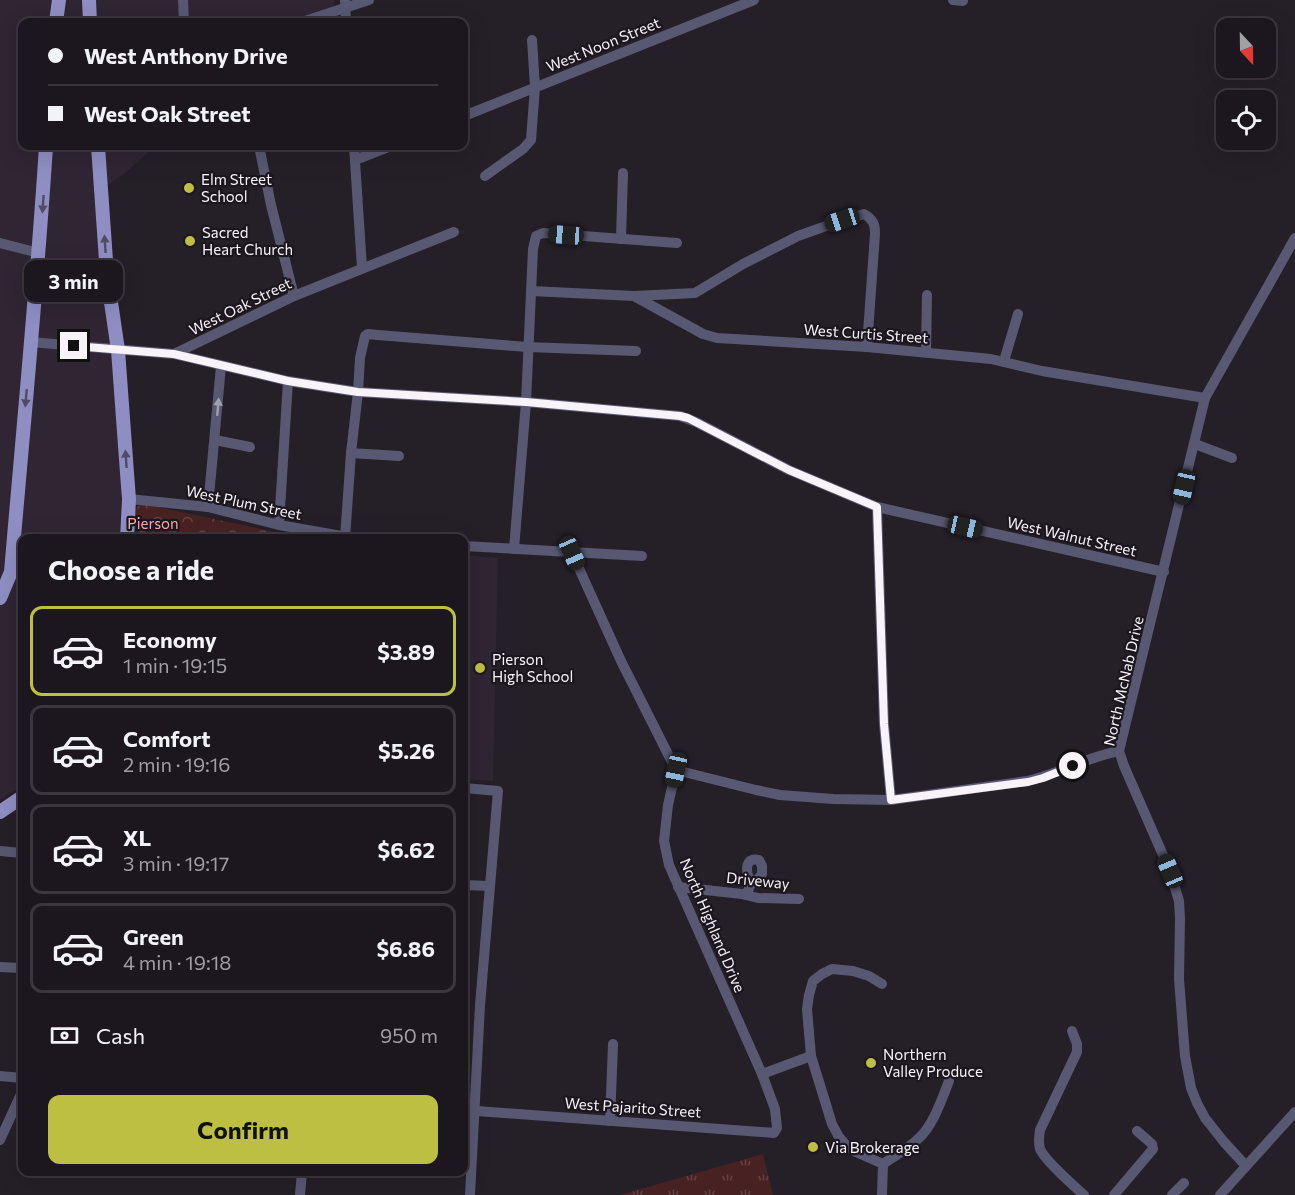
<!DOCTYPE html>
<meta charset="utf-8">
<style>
:root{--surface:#1c171e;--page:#252027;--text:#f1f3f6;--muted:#a09fa4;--line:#3a363c;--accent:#bdbf43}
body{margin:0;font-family:Commissioner,sans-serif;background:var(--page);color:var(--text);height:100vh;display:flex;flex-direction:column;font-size:22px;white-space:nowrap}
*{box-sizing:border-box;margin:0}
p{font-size:20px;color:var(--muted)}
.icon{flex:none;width:33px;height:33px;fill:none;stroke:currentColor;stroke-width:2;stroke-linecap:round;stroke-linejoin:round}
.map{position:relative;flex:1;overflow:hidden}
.panel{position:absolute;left:18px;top:534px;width:450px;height:642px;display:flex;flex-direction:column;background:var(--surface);border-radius:12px;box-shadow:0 6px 24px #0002,0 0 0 2px var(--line)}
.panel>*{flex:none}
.top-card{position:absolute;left:18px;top:18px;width:450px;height:132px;border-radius:12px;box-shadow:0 6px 24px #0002,0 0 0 2px var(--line);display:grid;align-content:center;height:132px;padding:0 30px;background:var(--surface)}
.needle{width:39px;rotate:158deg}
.fabs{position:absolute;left:1216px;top:18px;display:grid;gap:12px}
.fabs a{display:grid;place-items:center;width:60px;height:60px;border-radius:12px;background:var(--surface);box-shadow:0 6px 24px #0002,0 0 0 2px var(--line);font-size:30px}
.end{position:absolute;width:27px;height:27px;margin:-14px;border:8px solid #f7f3f9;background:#111;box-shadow:0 0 0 3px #111}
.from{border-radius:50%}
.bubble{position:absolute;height:42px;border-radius:12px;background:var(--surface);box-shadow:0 6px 24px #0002,0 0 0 2px var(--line);font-size:20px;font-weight:700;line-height:42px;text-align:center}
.car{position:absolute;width:18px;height:36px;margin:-18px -9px;border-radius:8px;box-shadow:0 0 4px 2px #0007;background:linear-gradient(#222 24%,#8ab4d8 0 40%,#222 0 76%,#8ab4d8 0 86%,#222 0)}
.top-card b{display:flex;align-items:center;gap:21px;height:57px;font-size:22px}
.top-card b+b{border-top:2px solid var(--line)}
.top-card i{width:15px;height:15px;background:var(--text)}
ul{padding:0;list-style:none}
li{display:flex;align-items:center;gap:18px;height:90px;margin:0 12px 9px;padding:0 18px;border:3px solid var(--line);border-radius:12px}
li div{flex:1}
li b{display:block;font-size:22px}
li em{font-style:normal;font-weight:700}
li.on{border-color:var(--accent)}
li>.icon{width:54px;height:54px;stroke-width:1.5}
h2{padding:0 30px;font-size:27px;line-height:72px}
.pay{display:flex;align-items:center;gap:15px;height:66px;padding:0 30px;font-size:22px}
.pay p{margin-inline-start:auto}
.action{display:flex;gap:12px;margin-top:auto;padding:12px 30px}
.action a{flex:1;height:69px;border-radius:12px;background:var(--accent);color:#111;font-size:24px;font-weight:700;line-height:69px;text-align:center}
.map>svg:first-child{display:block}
.built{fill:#2f2533}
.grass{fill:url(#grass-tufts)}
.park{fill:url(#park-crowns)}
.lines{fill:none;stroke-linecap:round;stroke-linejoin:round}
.minor{stroke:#595872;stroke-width:10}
.major{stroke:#8f8ec3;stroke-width:14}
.oneway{fill:#504c68}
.oneway2{fill:#a09eaf}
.route{stroke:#f7f3f9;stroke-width:8}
.poi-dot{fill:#bdbf43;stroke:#1c161e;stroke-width:2}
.labels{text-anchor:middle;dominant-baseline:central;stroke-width:4.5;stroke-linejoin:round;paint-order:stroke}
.street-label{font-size:15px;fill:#f7f3f9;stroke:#1c161e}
.poi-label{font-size:15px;fill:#f7f3f9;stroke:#1c161e;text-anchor:start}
.park-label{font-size:15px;fill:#fcaaac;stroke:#1c161e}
</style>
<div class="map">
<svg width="1295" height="1195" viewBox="0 0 1295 1195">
<defs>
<pattern id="grass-tufts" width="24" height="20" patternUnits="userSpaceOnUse" patternTransform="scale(1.5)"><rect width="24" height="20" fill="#482123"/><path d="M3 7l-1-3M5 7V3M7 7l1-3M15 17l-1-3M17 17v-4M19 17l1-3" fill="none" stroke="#634244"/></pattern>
<pattern id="park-crowns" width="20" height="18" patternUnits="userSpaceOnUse" patternTransform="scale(1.5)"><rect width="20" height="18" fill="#482123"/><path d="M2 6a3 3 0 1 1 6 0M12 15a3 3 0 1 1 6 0" fill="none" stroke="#634244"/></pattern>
</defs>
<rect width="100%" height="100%" fill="#251f28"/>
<g class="built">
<polygon points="0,0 334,0 336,22 22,22 22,146 155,146 124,174 94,194 107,302 122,467 120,538 22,538 22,786 0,800"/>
<polygon points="464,555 498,558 493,781 464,779"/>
</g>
<polygon class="grass" points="763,1154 773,1195 620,1195"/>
<path class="park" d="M 147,505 L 271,531 L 300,538 L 140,538 C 138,529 130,514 138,506 Z"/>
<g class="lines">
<g class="minor">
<polyline points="183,0 184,22"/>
<polyline points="345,0 346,22"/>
<polyline points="953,0 963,1"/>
<polyline points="302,22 369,0"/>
<polyline points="464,116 754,0"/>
<polyline points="259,146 271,205 294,296"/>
<polyline points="354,146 362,268"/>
<polyline points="355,160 391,146"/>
<polyline points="485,176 523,149 531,140 535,87 532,40"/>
<polyline points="621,239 623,173"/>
<polyline points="0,243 39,253"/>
<polyline points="531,291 634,296 703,334 717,338 867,347 991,359 1042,371 1205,398"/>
<path d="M 634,296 L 695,293 L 743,264 L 798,236 L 826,226 L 864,214 C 873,219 875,224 875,234 L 867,347"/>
<polyline points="30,342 174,354 294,296 454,232"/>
<polyline points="926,352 927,295"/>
<polyline points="174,354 288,381 358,392 526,402 680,416 696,422 789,470 877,507 1164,572"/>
<polyline points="1004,361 1018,314"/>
<polyline points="215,440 250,447"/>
<polyline points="1195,444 1232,458"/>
<polyline points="351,453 399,456"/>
<polyline points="129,499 208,507 279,525 353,538"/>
<polyline points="208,507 221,366"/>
<polyline points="877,507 884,724 891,800"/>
<polyline points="279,525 288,381"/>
<polyline points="345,538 351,453 358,392 360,358 365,336 368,334 378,335 527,347 636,351"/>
<polyline points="464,546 642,556"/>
<polyline points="514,549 526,402 533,249 536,236 543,233 677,243"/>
<path d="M 676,770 L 756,790 L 780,795 L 833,799 L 891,800 L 1027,781 C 1059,774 1087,757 1119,751"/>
<polyline points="464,788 498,791 480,1005 470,1195"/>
<polyline points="0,851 22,853"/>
<polyline points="464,885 489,886"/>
<polyline points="678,887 742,894 758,898 799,899"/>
<path d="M 746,895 L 752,882 L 758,879 L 762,874 L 762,866 L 759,860 C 744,856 745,874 752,882"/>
<polyline points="0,967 22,968"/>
<path d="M 882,984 L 869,976 L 853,971 L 832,969 L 822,974 L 813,981 L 809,995 L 807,1009 L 811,1056 L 832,1124 L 839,1137 L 846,1145 L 856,1152 L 883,1164 C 894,1156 908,1149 918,1139 C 933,1126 942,1099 949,1081"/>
<path d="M 1072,1031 L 1077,1044 L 1077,1052 L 1040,1130 C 1039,1136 1038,1142 1040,1149 C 1045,1161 1073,1185 1084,1195"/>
<polyline points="762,1074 811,1056"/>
<polyline points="0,1076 22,1078"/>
<polyline points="464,1110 774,1133 777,1128 775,1109 762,1074 669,865 664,841 668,805 676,770 621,661 572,553"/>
<polyline points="610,1121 613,1044"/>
<polyline points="0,1140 22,1092"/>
<polyline points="1246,1166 1224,1142 1205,1118 1197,1103 1191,1088 1185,1056 1179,979 1180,918 1179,901 1170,871 1124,766 1119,751 1205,398 1295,238"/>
<polyline points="300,1195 302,1172"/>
<polyline points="882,1195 883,1164"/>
<polyline points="1114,1195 1153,1149 1152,1144 1137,1131"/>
<polyline points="1172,1195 1184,1183"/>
<polyline points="1220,1195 1295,1112"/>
</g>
<g class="major">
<polyline points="89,0 90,22"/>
<polyline points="56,22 59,0"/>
<polyline points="98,146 107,275 118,350 127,473 129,499 127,538"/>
<path d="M 0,598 L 11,572 C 23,430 37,288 46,146"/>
<polyline points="0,812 22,797"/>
</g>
</g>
<defs><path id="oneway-solid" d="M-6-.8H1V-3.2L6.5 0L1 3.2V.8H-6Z" transform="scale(1.5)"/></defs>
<g class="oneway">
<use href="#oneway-solid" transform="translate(43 204) rotate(94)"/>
<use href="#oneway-solid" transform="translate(105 244) rotate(-94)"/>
<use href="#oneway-solid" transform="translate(26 398) rotate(95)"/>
<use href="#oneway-solid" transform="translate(126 459) rotate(-94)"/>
</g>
<use class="oneway2" href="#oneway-solid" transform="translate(218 407) rotate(-85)"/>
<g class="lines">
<polyline class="route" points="74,346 174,354 288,381 358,392 526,402 680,416 688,418 789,470 877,507 884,724 891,800 1028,782 1043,778 1073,766"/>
</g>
<g class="poi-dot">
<circle cx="189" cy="188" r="6"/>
<circle cx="190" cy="241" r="6"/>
<circle cx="480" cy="668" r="6"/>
<circle cx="871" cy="1063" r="6"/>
<circle cx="813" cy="1147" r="6"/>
</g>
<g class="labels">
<g class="street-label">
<text transform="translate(603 44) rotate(-22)">West Noon Street</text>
<text transform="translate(240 306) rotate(-26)">West Oak Street</text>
<text transform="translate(866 333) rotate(4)">West Curtis Street</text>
<text transform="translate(244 502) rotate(12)">West Plum Street</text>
<text transform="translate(1072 536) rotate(13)">West Walnut Street</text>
<text transform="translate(1123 681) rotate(-77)">North McNab Drive</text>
<text transform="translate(758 880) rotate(6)">Driveway</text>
<text transform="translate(713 925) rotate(67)">North Highland Drive</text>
<text transform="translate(633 1107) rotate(4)">West Pajarito Street</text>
</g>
<g class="poi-label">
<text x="201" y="179">Elm Street<tspan x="201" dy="17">School</tspan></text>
<text x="202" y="232">Sacred<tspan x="202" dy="17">Heart Church</tspan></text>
<text x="492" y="659">Pierson<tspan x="492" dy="17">High School</tspan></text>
<text x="883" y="1054">Northern<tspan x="883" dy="17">Valley Produce</tspan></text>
<text x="825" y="1147">Via Brokerage</text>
</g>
<g class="park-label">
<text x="153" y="523">Pierson</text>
</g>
</g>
</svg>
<div class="fabs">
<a><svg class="needle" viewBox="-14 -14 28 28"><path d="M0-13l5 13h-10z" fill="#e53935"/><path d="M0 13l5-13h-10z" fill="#a09fa4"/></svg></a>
<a><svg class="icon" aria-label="locate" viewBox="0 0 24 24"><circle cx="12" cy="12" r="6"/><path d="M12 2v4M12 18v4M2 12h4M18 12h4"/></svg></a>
</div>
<i class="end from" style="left:1073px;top:766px"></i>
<i class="end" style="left:74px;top:346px"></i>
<div class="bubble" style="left:24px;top:260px;width:99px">3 min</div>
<i class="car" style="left:842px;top:220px;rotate:252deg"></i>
<i class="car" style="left:566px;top:235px;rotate:274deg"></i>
<i class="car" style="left:1184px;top:487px;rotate:193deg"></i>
<i class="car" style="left:965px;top:527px;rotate:103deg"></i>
<i class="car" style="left:572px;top:553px;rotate:156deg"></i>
<i class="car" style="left:676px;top:770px;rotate:192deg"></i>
<i class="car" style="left:1170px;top:871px;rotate:337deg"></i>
<div class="top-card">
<b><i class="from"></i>West Anthony Drive</b>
<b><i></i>West Oak Street</b>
</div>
<section class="panel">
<h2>Choose a ride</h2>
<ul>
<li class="on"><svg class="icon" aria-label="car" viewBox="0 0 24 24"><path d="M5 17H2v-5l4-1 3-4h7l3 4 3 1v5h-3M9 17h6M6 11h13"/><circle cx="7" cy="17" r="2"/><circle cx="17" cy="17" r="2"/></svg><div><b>Economy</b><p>1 min · 19:15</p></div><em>$3.89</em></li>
<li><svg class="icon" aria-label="car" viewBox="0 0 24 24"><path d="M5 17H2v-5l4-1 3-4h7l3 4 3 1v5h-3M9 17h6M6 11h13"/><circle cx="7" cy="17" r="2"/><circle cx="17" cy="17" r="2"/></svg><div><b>Comfort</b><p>2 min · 19:16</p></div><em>$5.26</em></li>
<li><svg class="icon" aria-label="car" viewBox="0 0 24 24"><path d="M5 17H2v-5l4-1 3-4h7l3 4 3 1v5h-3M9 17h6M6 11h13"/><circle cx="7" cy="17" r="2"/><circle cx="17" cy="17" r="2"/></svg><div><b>XL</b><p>3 min · 19:17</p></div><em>$6.62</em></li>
<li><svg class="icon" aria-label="car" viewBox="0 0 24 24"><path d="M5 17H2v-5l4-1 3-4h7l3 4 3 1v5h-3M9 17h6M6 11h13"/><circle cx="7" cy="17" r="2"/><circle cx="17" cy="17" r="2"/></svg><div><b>Green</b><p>4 min · 19:18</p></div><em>$6.86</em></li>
</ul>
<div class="pay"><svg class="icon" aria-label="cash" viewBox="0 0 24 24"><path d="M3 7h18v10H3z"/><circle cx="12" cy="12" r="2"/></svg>Cash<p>950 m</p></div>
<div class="action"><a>Confirm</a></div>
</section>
</div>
